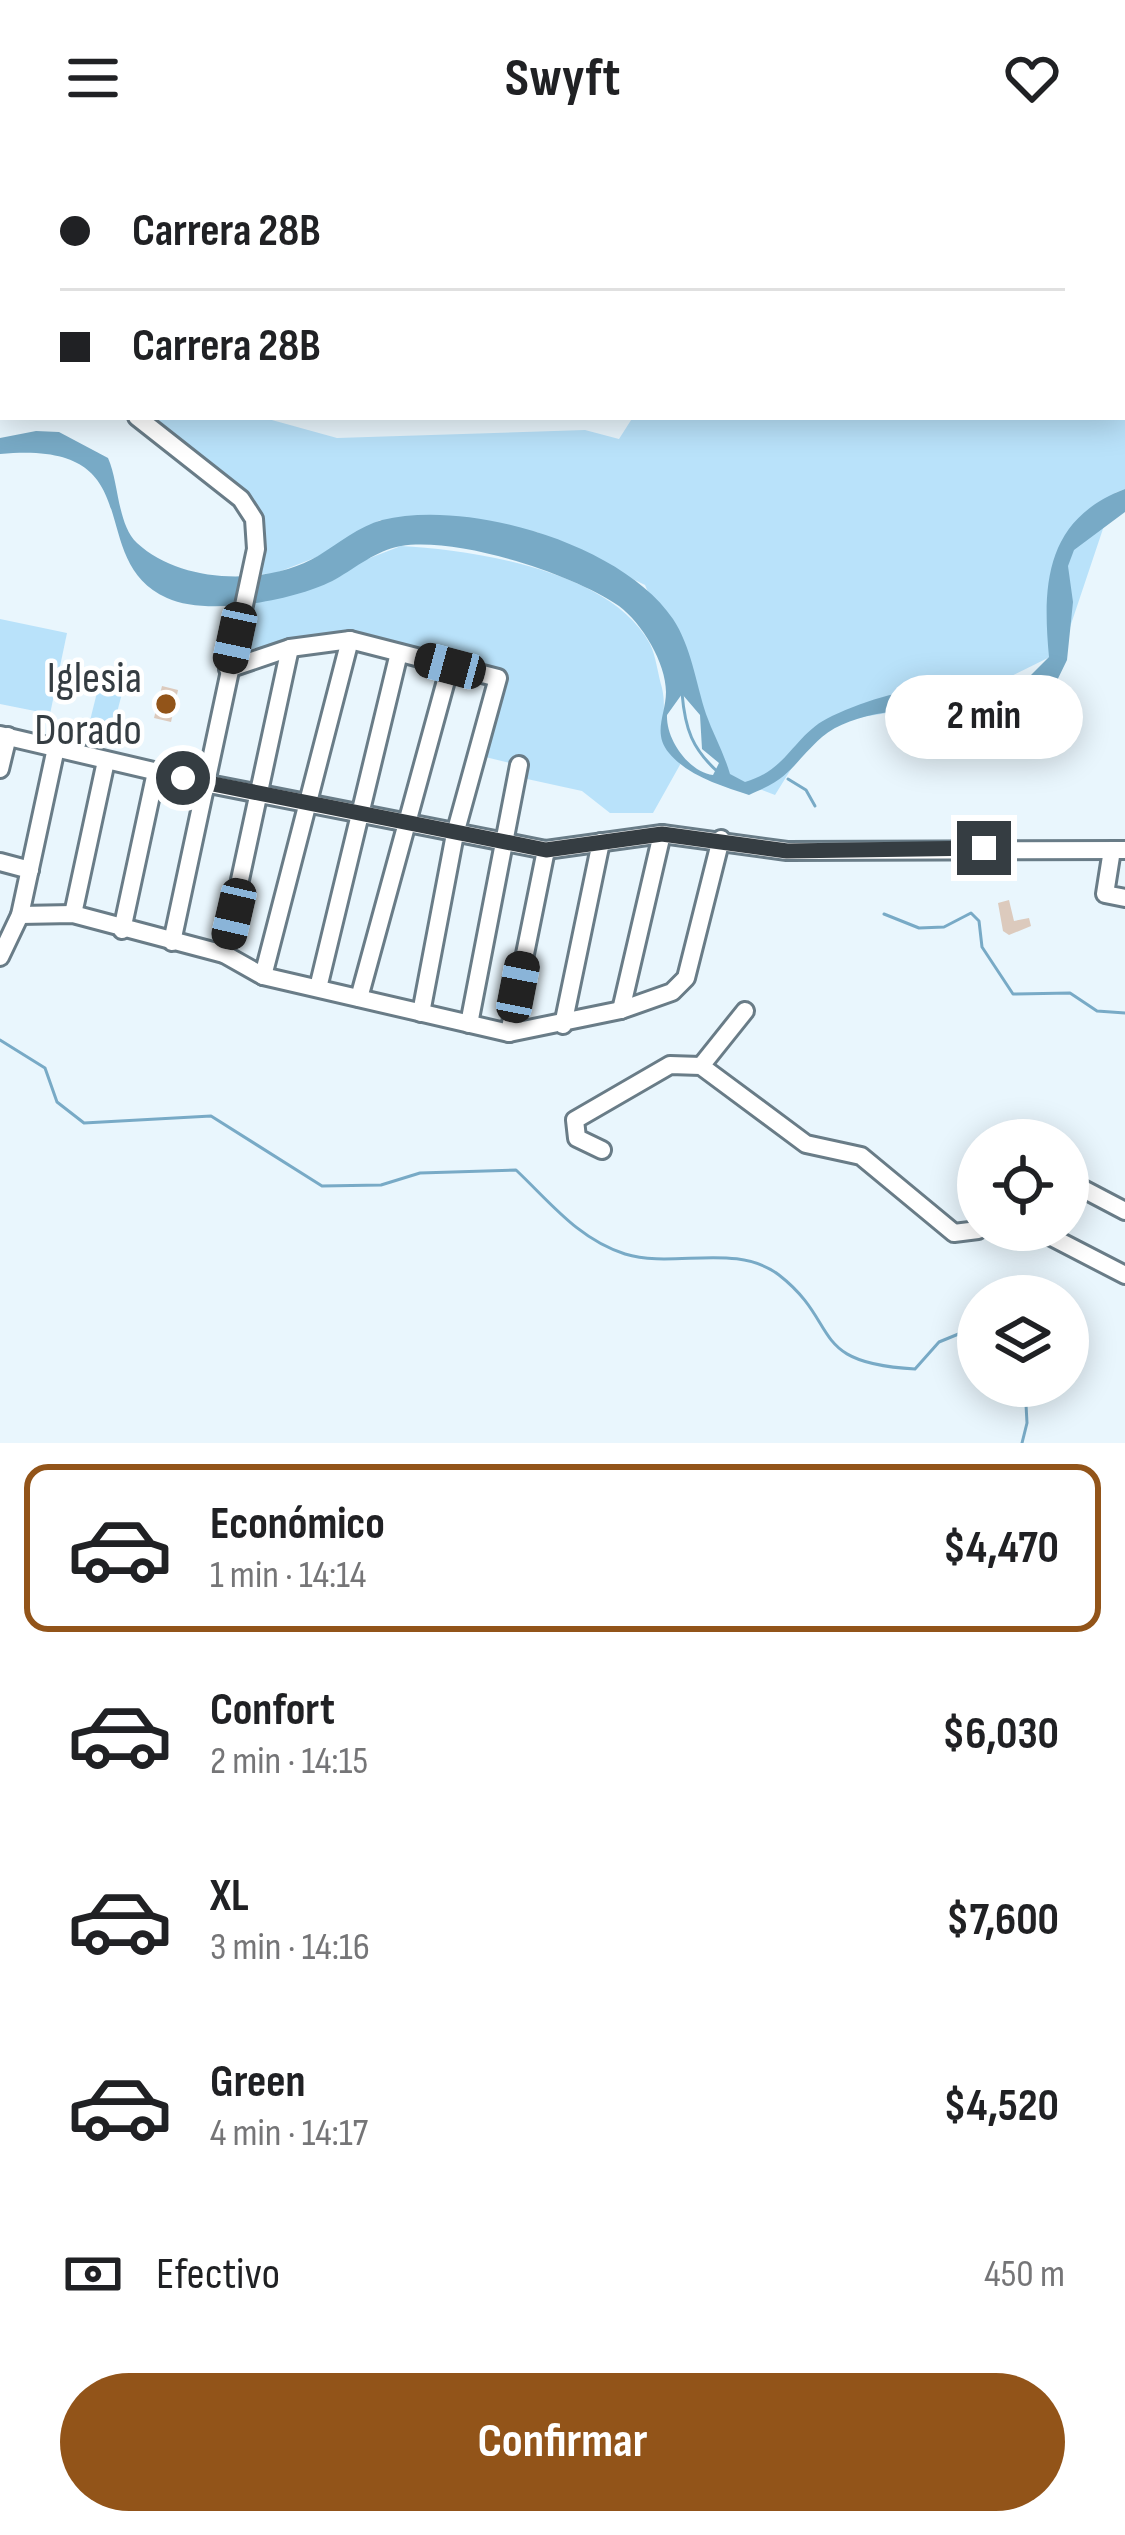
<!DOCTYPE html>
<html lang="es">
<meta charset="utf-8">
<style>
:root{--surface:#fff;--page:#f2f2f2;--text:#202124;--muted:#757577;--line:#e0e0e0;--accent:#925419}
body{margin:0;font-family:"Sofia Sans Condensed",sans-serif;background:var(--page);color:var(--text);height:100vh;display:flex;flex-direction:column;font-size:45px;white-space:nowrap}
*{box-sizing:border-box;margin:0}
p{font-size:39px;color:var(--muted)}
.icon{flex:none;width:66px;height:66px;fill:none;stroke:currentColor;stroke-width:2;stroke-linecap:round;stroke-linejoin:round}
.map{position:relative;height:1287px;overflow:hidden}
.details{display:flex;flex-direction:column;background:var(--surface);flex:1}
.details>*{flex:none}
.hud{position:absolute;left:0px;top:0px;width:1125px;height:264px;box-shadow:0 6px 30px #0003;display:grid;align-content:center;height:264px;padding:0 60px;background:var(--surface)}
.buttons{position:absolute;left:957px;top:963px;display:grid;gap:24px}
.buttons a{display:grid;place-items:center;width:132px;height:132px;border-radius:50%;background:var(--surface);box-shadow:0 6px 30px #0003;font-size:60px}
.end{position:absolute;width:54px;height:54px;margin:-27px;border:15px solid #353d42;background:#fff;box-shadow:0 0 0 6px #fff}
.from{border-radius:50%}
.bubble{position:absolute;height:84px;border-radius:42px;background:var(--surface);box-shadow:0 6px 30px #0003;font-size:39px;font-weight:700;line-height:84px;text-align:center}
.car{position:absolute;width:36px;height:72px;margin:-36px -18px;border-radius:15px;box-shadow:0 0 9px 3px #0007;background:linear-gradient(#222 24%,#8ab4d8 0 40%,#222 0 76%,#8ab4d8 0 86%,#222 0)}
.hud b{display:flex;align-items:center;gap:42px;height:114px;font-size:45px}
.hud b+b{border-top:3px solid var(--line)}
.hud i{width:30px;height:30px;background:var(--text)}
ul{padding:21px 0 0;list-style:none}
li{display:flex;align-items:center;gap:36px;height:168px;margin:0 24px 18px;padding:0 36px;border:6px solid transparent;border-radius:24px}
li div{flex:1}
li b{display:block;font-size:45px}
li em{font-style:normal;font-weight:700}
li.active{border-color:var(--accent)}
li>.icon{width:108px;height:108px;stroke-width:1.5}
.pay{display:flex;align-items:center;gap:30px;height:132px;padding:0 60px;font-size:45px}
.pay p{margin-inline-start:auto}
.primary-button{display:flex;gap:24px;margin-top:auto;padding:24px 60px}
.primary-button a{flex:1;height:138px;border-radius:72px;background:var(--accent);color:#fff;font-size:48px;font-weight:700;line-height:138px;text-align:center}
header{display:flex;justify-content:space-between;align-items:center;height:156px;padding:0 60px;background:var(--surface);font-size:54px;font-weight:700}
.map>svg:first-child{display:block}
.green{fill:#b9e2fa}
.water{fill:#78aac6;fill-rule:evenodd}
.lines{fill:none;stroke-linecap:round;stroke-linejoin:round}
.stream{stroke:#78aac6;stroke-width:3}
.building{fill:#dccabd}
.minor-casing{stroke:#697c87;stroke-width:22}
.minor{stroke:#fff;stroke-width:16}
.route{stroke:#353d42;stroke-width:15}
.poi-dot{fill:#925419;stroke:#fff;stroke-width:4.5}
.labels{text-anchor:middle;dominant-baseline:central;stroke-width:9;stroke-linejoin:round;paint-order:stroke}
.poi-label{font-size:45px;fill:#353d42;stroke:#fff;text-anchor:end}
</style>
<header><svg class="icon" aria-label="menu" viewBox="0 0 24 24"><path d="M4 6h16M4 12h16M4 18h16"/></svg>Swyft<svg class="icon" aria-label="heart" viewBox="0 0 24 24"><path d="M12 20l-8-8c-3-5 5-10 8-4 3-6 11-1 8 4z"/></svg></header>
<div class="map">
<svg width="1125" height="1287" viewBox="0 0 1125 1287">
<rect width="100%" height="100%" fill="#e9f6fd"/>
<g class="green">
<polygon points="829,0 1125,0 1125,333 1115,337 1062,495 961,545 819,568 775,639 729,621 645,429 537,376 380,364 317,401 276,417 249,419 254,363 137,261 261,261 337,282 585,274 619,283 633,261 1122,261 1122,3 825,3"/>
<path d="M 401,390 C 475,394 611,415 650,488 C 656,500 658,519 662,532 C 669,562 652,583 681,607 L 653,657 L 610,657 L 582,635 L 518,621 L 518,609 L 477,599 L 498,523 L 350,484 L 228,513 L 241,450 L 334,424 L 362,405 Z"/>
<polygon points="0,463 67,477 50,558 0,548"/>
<polygon points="102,516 126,522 108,591 85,585"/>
</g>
<path class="water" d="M 36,275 L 59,276 L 108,302 C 119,326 117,368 137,387 C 181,428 267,430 318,400 C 337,388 360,370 382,364 C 469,343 622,388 673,463 C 691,490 696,527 706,558 C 713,578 724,597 730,618 L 745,626 C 790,613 793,578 832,560 C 867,543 910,532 949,529 C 974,528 998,532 1023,527 L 1049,501 C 1042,427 1046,363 1125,333 L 1125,356 L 1074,394 L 1068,410 L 1073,446 L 1067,504 L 1033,574 C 986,597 986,556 952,551 C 915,552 852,555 822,581 C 790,610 794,620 749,639 C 722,630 688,620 669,597 C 652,577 666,558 666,536 C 666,507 642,467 619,450 C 571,417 458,381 401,390 C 375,395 357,411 336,423 C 298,444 208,461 167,442 C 81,403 157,283 0,298 L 0,282 ZM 682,538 L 700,559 L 702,593 L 719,607 L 713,619 C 689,616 666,584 667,559 ZM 1043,540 L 1034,564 L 1014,577 L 1000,576 L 980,563 L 983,556 Z"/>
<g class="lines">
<g class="stream">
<path d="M 682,537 C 685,573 692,593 719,617"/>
<polyline points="788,623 806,634 815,650"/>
<polyline points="884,758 919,772 944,771 971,757 979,765 982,791 1013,838 1070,837 1097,855 1125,857"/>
<path d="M 0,884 L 45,912 L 57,946 L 84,967 L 211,960 L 322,1030 L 381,1029 L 420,1017 L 516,1014 C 550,1046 578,1083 625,1098 C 673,1113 736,1086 779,1119 C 842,1168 806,1207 915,1213 L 939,1186 L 978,1170"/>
<polyline points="1022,1287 1027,1267 1025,1230"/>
</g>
</g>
<g class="building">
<polygon points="162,530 178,534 171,566 154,562"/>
<polygon points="1009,744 1014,765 1029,762 1031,770 1009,779 1003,775 998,747"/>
</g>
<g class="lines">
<g class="minor-casing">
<g id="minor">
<polyline points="285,0 287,3"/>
<polyline points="627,3 627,0"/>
<polyline points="137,261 241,343 254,363 256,393 172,786"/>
<polyline points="228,513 290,492 350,484 498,522 455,678 421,857"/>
<polyline points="0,579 209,628 546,694 662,678 787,695 1125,694"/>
<polyline points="0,613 8,580"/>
<polyline points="1112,694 1105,738 1125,742"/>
<polyline points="0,706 30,714"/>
<polyline points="73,758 106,605"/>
<polyline points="20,759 73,758 224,798 263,820 509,877 621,854 672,836 686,822 721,683"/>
<polyline points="122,774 156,616"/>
<polyline points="224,798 290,492"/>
<polyline points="0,801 20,759 56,592"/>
<polyline points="263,820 350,484"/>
<polyline points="318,832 399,497"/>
<polyline points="359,842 450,510"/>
<polyline points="621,854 662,678"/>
<polyline points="469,868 519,609"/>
<polyline points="563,869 601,686"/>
<polyline points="509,877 546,694"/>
<polyline points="701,910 745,855"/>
<polyline points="602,994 577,982 575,964 670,909 701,910 806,988 861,1000 954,1077 978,1074"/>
<polyline points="1068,1025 1125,1055"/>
<polyline points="1038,1074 1125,1119"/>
</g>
</g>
<use href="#minor" class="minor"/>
</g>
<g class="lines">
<polyline class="route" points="183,622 546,694 662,678 787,695 984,692"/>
</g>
<circle class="poi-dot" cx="166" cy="548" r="12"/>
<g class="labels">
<g class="poi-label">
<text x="142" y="522">Iglesia<tspan x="142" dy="52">Dorado</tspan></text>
</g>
</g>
</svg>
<div class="buttons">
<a><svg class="icon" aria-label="locate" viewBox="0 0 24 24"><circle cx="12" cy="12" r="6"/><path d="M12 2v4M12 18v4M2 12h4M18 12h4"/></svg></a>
<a><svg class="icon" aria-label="layers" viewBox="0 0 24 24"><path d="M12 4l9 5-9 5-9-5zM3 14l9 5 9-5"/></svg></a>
</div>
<i class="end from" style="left:183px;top:622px"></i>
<i class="end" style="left:984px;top:692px"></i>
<div class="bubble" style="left:885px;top:519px;width:198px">2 min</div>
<i class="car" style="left:235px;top:482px;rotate:192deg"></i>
<i class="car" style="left:450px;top:510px;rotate:285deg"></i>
<i class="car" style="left:234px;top:758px;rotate:193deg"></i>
<i class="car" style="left:518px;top:831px;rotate:11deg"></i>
<div class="hud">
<b><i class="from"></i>Carrera 28B</b>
<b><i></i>Carrera 28B</b>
</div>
</div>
<section class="details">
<ul>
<li class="active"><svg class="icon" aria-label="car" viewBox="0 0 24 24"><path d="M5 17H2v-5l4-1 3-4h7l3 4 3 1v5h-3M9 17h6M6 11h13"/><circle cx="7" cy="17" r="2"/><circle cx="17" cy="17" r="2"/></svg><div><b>Económico</b><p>1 min · 14:14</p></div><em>$4,470</em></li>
<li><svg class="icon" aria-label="car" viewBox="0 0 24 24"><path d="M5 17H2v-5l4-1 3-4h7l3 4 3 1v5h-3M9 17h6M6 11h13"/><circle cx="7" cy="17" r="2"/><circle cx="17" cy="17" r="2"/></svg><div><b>Confort</b><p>2 min · 14:15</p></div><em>$6,030</em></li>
<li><svg class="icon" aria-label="car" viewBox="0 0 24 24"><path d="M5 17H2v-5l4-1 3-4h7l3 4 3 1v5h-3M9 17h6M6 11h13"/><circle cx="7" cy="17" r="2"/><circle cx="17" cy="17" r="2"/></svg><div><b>XL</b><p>3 min · 14:16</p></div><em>$7,600</em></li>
<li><svg class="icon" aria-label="car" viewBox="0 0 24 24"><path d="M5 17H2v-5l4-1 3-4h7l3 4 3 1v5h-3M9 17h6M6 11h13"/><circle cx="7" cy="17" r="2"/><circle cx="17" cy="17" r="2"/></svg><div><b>Green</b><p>4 min · 14:17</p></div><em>$4,520</em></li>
</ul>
<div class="pay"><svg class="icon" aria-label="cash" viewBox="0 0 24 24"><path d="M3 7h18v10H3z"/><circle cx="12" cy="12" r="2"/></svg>Efectivo<p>450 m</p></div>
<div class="primary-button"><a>Confirmar</a></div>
</section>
